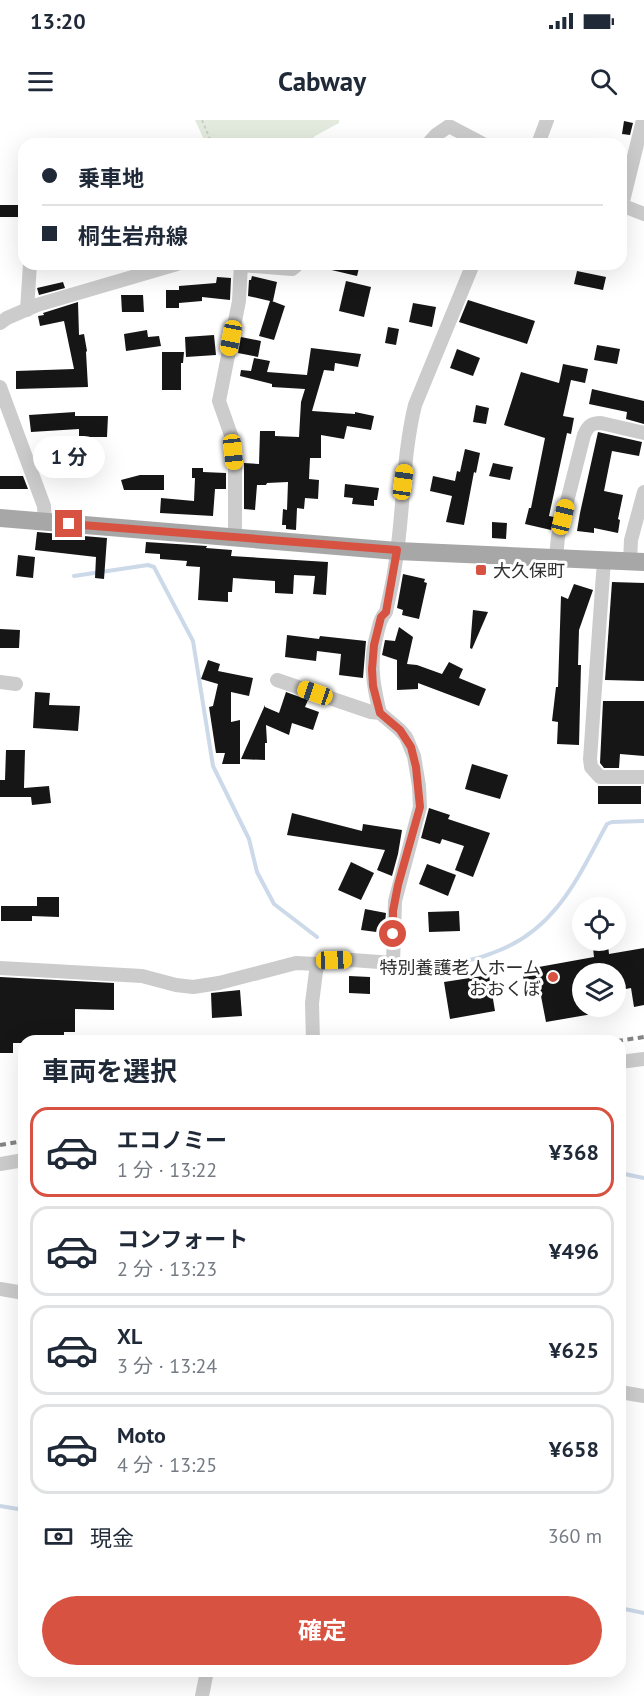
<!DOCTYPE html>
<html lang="ja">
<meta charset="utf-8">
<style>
:root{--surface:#fff;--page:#f2f2f3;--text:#1f2937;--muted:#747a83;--line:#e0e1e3;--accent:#d75241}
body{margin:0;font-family:"PT Sans","Noto Sans JP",sans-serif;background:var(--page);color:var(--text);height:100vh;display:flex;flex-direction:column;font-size:22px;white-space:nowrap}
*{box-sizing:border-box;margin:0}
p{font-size:20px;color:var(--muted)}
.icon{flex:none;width:33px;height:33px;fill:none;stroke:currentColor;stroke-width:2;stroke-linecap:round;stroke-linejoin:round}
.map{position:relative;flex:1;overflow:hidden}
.panel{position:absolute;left:18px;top:915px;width:608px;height:642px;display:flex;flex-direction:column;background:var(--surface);border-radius:18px;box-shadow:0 6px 24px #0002}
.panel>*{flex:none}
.guide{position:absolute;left:18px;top:18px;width:609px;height:132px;border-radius:18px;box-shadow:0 6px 24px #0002;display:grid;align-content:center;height:132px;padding:0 24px;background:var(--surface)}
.tools{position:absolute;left:572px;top:777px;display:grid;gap:12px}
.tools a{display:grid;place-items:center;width:54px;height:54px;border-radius:50%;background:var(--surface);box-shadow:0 6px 24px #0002;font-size:30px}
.end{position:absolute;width:27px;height:27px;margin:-14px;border:8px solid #d75241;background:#fff;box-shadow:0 0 0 3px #fff}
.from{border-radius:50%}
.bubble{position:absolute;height:42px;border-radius:21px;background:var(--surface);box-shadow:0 6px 24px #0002;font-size:20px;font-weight:700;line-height:42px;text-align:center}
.car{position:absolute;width:18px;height:36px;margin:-18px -9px;border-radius:8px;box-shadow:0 0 4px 2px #0007;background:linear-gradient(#f5c518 24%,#345 0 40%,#f5c518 0 76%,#345 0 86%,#f5c518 0)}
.guide b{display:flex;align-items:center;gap:21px;height:57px;font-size:22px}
.guide b+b{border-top:2px solid var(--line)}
.guide i{width:15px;height:15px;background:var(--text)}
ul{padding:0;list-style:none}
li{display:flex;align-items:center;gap:18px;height:90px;margin:0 12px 9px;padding:0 12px;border:3px solid var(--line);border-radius:18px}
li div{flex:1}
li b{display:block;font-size:22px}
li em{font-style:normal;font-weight:700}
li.on{border-color:var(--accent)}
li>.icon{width:54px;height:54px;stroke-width:1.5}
h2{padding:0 24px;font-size:27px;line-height:72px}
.pay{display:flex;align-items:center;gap:15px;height:66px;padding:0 24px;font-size:22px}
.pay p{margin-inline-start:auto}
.primary-button{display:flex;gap:12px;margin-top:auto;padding:12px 24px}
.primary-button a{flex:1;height:69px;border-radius:36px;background:var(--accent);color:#fff;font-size:24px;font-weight:700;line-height:69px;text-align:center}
.status{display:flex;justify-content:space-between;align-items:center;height:42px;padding:0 30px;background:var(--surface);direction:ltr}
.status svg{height:16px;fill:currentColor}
header{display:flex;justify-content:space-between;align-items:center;height:78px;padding:0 24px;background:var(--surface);font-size:27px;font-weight:700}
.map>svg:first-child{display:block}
.green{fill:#e3ebde}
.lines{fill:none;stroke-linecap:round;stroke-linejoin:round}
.stream{stroke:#ccd9e9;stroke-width:4}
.building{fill:#161616}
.path{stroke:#ccc;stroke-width:2;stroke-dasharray:3 3;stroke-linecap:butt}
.minor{stroke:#ccc;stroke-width:14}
.major{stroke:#a7a7a7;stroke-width:18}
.rail{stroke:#848484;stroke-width:4;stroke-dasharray:6 4.5;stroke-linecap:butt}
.route{stroke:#d75241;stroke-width:8}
.poi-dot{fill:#d75241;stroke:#fff;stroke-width:2}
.labels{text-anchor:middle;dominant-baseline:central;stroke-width:6;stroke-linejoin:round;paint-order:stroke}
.poi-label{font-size:18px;fill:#2f2f2f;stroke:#fff;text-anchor:start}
</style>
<div class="status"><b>13:20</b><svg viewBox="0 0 49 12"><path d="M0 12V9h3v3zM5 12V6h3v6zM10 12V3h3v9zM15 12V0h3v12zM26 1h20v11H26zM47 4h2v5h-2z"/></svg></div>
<header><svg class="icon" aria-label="menu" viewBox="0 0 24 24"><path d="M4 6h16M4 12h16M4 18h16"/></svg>Cabway<svg class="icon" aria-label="search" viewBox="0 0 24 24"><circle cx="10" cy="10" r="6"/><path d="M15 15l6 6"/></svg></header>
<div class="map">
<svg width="644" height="1576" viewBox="0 0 644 1576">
<rect width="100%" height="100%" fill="#fff"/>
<polygon class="green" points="195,0 339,0 339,3 315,16 307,24 206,24"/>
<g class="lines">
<g class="stream">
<polyline points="74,456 148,445 154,447 193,521 213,646 249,719 257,752 274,784 317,817"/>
<path d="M 405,845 C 426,843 448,844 469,840 C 478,839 487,835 495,832 C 556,810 578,757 607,704 L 612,702 L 644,701"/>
<polyline points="620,1053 644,1058"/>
<polyline points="0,1386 24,1390"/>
<polyline points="620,1488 644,1493"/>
</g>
</g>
<g class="building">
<polygon points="624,1 633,3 630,15 622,14"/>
<rect x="0" y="85" width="23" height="12"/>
<polygon points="323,144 360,144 357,156 323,148"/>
<polygon points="577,151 606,157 603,170 574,164"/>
<polygon points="252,156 277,162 273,181 272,181 285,186 274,220 259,216 270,181 248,176 249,160 251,160"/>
<polygon points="217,157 231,158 230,180 202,177 202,181 179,183 179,188 166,188 166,170 179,170 179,166 216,163"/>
<polygon points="346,161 371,167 364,197 339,191"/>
<polygon points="63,162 65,168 39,175 37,168"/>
<polygon points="121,175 143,175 144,192 122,192"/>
<polygon points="468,180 535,201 527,224 459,202"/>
<polygon points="78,182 79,215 84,214 87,231 86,232 88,267 16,269 16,251 74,249 64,201 40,206 38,196 44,195 43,193"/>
<polygon points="413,183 436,187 432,207 409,202"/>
<polygon points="388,207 399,209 396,225 385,223"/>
<polygon points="147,210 148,217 159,216 161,226 126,231 124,214"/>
<polygon points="214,215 216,235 186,237 185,217"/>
<polygon points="241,217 261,221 258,237 238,233"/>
<polygon points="597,225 620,229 617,244 594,240"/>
<polygon points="311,228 361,234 358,247 335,243 334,251 324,250 312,291 355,294 355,292 374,296 371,310 347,306 344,319 321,315 321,338 310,338 309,359 319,360 318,379 305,378 304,389 297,388 296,410 286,409 286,405 282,405 283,389 287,390 288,362 267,363 266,365 257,365 255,390 244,389 244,343 259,344 260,311 275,311 275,316 299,317 301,282 305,269 272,267 272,264 240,256 241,250 251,251 254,238 270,241 267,252 307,255"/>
<polygon points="457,229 480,238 473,256 450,248"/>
<polygon points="162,232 184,232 183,243 181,243 181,270 162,270"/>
<polygon points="563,244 588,249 585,263 571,260 563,296 574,298 571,314 567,313 549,396 554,397 551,410 525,404 529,388 531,388 545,318 504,305 521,252 559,263"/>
<polygon points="592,269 644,281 644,304 626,299 627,292 589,284"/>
<polygon points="476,285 489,288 486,304 473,302"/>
<polygon points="75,292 75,296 108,296 107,317 79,317 79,309 31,312 29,295"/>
<polygon points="598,312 642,322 639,336 612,331 604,371 623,375 618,399 620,400 618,413 594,408 594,413 577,411 580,393"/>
<polygon points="465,329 480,333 476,353 474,352 464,405 446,402 452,376 430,371 433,356 455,361 457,351 460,352"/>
<polygon points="493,343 513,347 510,360 489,356"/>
<polygon points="192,348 203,348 203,352 226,353 226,369 215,369 213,396 160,393 161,378 194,381 195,358 192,358"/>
<polygon points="140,355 164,355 164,370 124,370 121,360"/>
<polygon points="0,356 23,356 28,369 0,369"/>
<polygon points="345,364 379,368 377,380 374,380 374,386 352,384 353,378 344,377"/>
<polygon points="492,402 507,403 506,419 492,418"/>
<polygon points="37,412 107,418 104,459 95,458 96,437 35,430"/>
<polygon points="146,422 207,426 206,428 232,430 231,436 328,442 326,475 313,474 315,456 294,455 293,474 275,473 275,461 233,458 232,472 228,472 228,482 198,480 200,447 186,446 187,441 160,439 160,434 145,433"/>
<polygon points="18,435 35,437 33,458 16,456"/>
<polygon points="403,454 425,459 424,462 427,463 419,499 402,495 403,490 397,488"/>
<polygon points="612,462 644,463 644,561 605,560"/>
<polygon points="574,464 593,470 579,510 578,545 581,545 579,625 557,624 558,602 552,601 556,567 558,567 561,476 568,479"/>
<polygon points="473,490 488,492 472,529 470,528"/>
<polygon points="399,507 413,517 407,544 417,545 442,554 449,542 463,549 459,558 486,569 479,586 418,563 418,569 397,570 397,540 382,535 385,520 395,521"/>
<polygon points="0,509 20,510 19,528 0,528"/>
<polygon points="287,515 319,519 320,516 366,521 363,558 339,555 341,534 317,531 316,541 285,537"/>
<polygon points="208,540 220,544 218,551 253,558 249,576 231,572 231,602 240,600 240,644 222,644 225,633 216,633 209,587 213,586 218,564 201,559"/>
<polygon points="35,572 50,573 49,585 80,586 78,611 33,608"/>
<polygon points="286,572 308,580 305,587 319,592 313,610 292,603 289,615 266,605 267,623 265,623 265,640 241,639 265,585 265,587 279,593"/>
<polygon points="603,581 644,581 644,636 620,634 619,648 604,648 600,643"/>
<polygon points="6,630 25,630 24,668 49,666 51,683 32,685 31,677 0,677 0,660 5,660"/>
<polygon points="472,644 508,655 500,679 465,669"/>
<rect x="598" y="666" width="43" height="18"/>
<polygon points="429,688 450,695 448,699 490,713 473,757 455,750 464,726 442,719 440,724 421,718"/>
<polygon points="292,693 362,711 363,704 402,710 398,734 392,756 377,750 385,730 287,715"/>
<polygon points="351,742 374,753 361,780 338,770"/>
<polygon points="427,744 456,755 448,776 419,764"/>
<polygon points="37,777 59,777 59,797 32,796 32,801 1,801 1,786 37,786"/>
<polygon points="365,789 386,793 384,813 361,810"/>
<polygon points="459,791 460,811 429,812 428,792"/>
<polygon points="608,825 609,834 644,828 644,885 634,887 631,868 615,871 615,854 582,854 582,886 603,886 604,892 546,902 540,871 526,873 522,850 594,837 593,828"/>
<polygon points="489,855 495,891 450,899 444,862"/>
<polygon points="349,856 370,857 370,874 349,873"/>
<polygon points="0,857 114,863 114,890 75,889 75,912 64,912 64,921 24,921 24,923 13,923 13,933 0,933"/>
<polygon points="240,870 242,896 212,898 211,873"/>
</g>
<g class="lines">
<polyline class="path" points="202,0 212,24"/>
<g class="minor">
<polyline points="428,24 436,15 449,6 483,24"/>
<polyline points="538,24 547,0"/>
<polyline points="621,85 644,94"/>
<polyline points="622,85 643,0"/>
<polyline points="241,145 292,149 298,144"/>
<polyline points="27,190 30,144"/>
<polyline points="0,203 7,198 37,185 177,144"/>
<polyline points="0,267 44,386 45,402"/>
<polyline points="235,418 235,345 232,318 219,281 239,181 241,144"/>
<path d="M 556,438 L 558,417 L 584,315 C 588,306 591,303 601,303 L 644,313"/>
<polyline points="604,440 590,639 591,647 600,657 644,657"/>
<polyline points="630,442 631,420 644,372"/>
<polyline points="0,562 16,564"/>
<path d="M 380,593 C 373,565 369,542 377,514 C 379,506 380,498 386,492 C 389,477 393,462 395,446 C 404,393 402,338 415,285 L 473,144"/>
<polyline points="0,848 142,856 176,865 193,867 219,863 296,843 317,844 334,841 352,840 393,843 395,781 420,687 419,666 414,636 406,617 400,610 380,593 371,592 277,560"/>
<polyline points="313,921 312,883 317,844"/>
<polyline points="620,942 644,939"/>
<polyline points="0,1044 24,1040"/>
<polyline points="0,1169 24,1173"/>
<polyline points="620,1272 644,1276"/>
<polyline points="202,1576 207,1551"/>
</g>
<polyline class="major" points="0,398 397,431 644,442"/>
<g class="rail">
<polyline points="617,921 644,917"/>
<polyline points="0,1025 24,1021"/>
</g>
</g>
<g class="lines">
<polyline class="route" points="69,404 397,430 386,492 381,497 374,525 372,549 373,566 380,593 400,610 411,627 416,647 420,687 398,765 393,791 393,814"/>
</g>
<g class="poi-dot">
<rect x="475" y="444" width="12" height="12" rx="3"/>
<circle cx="553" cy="857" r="6"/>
</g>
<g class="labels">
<g class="poi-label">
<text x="493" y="450">大久保町</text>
<text x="541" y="847" text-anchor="end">特別養護老人ホーム<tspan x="541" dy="21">おおくぼ</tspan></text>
</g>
</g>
</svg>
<div class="tools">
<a><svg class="icon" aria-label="locate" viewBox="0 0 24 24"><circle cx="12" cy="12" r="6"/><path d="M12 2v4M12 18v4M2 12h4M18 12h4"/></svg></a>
<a><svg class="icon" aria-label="layers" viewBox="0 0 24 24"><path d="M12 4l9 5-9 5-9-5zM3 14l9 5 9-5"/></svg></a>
</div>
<i class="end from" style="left:393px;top:814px"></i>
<i class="end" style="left:69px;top:404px"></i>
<div class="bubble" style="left:33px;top:316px;width:72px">1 分</div>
<i class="car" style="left:231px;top:218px;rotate:191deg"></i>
<i class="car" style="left:233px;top:332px;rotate:174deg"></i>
<i class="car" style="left:403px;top:362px;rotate:8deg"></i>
<i class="car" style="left:563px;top:397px;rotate:14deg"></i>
<i class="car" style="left:315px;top:573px;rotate:289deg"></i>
<i class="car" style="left:334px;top:840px;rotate:88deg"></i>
<div class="guide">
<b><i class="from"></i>乗車地</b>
<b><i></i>桐生岩舟線</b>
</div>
<section class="panel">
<h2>車両を選択</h2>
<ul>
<li class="on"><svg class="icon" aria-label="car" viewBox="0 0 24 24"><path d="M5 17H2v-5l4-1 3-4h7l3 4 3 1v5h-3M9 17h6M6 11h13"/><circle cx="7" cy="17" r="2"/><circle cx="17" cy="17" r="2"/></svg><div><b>エコノミー</b><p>1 分 · 13:22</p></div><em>¥368</em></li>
<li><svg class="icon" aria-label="car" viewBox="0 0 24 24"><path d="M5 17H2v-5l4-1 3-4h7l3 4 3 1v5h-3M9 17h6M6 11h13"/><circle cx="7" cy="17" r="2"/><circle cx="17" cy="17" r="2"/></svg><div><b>コンフォート</b><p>2 分 · 13:23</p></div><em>¥496</em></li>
<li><svg class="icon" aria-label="car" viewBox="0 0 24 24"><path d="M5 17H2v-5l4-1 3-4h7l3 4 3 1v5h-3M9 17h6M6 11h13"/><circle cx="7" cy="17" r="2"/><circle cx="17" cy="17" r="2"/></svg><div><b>XL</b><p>3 分 · 13:24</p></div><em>¥625</em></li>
<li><svg class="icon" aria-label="car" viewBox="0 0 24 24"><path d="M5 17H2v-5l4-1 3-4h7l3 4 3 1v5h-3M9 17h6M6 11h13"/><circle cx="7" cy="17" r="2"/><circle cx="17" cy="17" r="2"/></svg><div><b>Moto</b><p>4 分 · 13:25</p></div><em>¥658</em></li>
</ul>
<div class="pay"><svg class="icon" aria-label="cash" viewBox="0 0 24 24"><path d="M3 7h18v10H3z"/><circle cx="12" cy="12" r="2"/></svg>現金<p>360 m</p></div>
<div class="primary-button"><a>確定</a></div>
</section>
</div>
